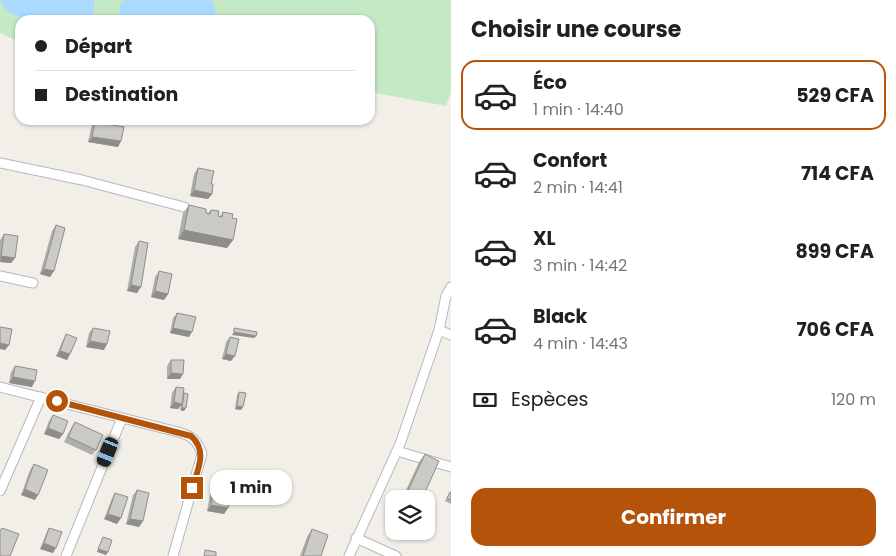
<!DOCTYPE html>
<html lang="fr">
<meta charset="utf-8">
<style>
:root{--surface:#fff;--page:#f2f2f2;--text:#202124;--muted:#757577;--line:#e0e0e0;--accent:#b45309}
body{margin:0;font-family:Poppins,sans-serif;background:var(--page);color:var(--text);height:100vh;display:flex;flex-direction:column;font-size:19px;white-space:nowrap}
*{box-sizing:border-box;margin:0}
p{font-size:16px;color:var(--muted)}
.icon{flex:none;width:28px;height:28px;fill:none;stroke:currentColor;stroke-width:2;stroke-linecap:round;stroke-linejoin:round}
.map{position:relative;flex:1;overflow:hidden}
.sheet{display:flex;flex-direction:column;background:var(--surface);width:445px}
.sheet>*{flex:none}
.banner{position:absolute;left:15px;top:15px;width:360px;height:110px;border-radius:15px;box-shadow:0 1px 4px #0004;display:grid;align-content:center;height:110px;padding:0 20px;background:var(--surface)}
.fabs{position:absolute;left:385px;top:490px;display:grid;gap:10px}
.fabs a{display:grid;place-items:center;width:50px;height:50px;border-radius:10px;background:var(--surface);box-shadow:0 1px 4px #0004;font-size:25px}
.end{position:absolute;width:22px;height:22px;margin:-11px;border:6px solid #b45309;background:#fff;box-shadow:0 0 0 2px #fff}
.from{border-radius:50%}
.bubble{position:absolute;height:35px;border-radius:15px;background:var(--surface);box-shadow:0 1px 4px #0004;font-size:16px;font-weight:700;line-height:35px;text-align:center}
.car{position:absolute;width:15px;height:30px;margin:-15px -8px;border-radius:6px;box-shadow:0 0 4px 1px #0007;background:linear-gradient(#222 24%,#8ab4d8 0 40%,#222 0 76%,#8ab4d8 0 86%,#222 0)}
.banner b{display:flex;align-items:center;gap:18px;height:48px;font-size:19px}
.banner b+b{border-top:1px solid var(--line)}
.banner i{width:12px;height:12px;background:var(--text)}
ul{padding:0;list-style:none}
li{display:flex;align-items:center;gap:15px;height:70px;margin:0 10px 8px;padding:0 10px;border:2px solid transparent;border-radius:15px}
li div{flex:1}
li b{display:block;font-size:19px}
li em{font-style:normal;font-weight:700}
li.on{border-color:var(--accent)}
li>.icon{width:45px;height:45px;stroke-width:1.5}
h2{padding:0 20px;font-size:22px;line-height:60px}
.pay{display:flex;align-items:center;gap:12px;height:55px;padding:0 20px;font-size:19px}
.pay p{margin-inline-start:auto}
.primary-button{display:flex;gap:10px;margin-top:auto;padding:10px 20px}
.primary-button a{flex:1;height:58px;border-radius:15px;background:var(--accent);color:#fff;font-size:20px;font-weight:700;line-height:58px;text-align:center}
main{display:flex;flex:1;min-height:0}
.map>svg:first-child{display:block}
.green{fill:#c5e8c5}
.water{fill:#aadaff}
.lines{fill:none;stroke-linecap:round;stroke-linejoin:round}
.minor-casing{stroke:#b5b8bc;stroke-width:11}
.minor{stroke:#fff;stroke-width:9}
.wall{fill:#afaea9}
.shaded-wall{fill:#8f8d8a}
.building{fill:#cccac5;stroke:#8f8d8a}
.route{stroke:#b45309;stroke-width:6}
</style>
<main>
<div class="map">
<svg width="451" height="556" viewBox="0 0 451 556">
<rect width="100%" height="100%" fill="#f1efe8"/>
<polygon class="green" points="0,0 451,0 451,92 446,106 370,92 370,20 20,20 20,42 0,33"/>
<g class="water">
<path d="M 0,0 L 95,0 L 92,20 C 68,20 9,29 0,0 Z"/>
<polygon points="125,0 212,0 218,20 119,20 120,4"/>
</g>
<g class="lines">
<g class="minor-casing">
<g id="minor">
<polyline points="0,163 82,180 184,207"/>
<polyline points="0,276 33,283"/>
<polyline points="439,330 451,335"/>
<path d="M 0,387 L 178,432 C 192,436 197,440 202,454 L 173,556"/>
<polyline points="397,451 451,467"/>
<polyline points="0,491 41,397"/>
<polyline points="356,538 396,556"/>
<polyline points="66,556 122,418"/>
<polyline points="349,556 400,444 439,330 446,296 451,287"/>
</g>
</g>
<use href="#minor" class="minor"/>
</g>
<g class="wall">
<polygon points="93,120 109,120 106,124 121,141 118,147 88,142 91,128 93,124 92,124"/>
<polygon points="198,168 211,184 212,194 208,199 190,196 194,174"/>
<polygon points="189,205 208,213 211,210 218,216 220,216 223,212 232,218 233,240 227,248 178,239 183,213"/>
<polygon points="56,225 50,277 40,274 52,231"/>
<polygon points="4,234 15,258 11,263 0,262 0,240"/>
<polygon points="139,241 137,293 127,291 135,247"/>
<polygon points="159,271 168,294 164,300 151,297 155,277"/>
<polygon points="177,313 189,337 170,333 173,318"/>
<polygon points="93,328 104,350 86,347 89,333"/>
<polygon points="66,334 70,354 67,360 56,356 63,340"/>
<polygon points="230,337 231,361 222,359 226,342"/>
<polygon points="171,360 180,379 167,379 167,366"/>
<polygon points="15,366 32,387 9,383 11,372"/>
<polygon points="176,387 183,395 184,393 184,411 180,410 181,405 178,409 170,408 172,393"/>
<polygon points="239,392 241,410 235,409 237,395"/>
<polygon points="53,415 63,434 59,439 44,434 49,421"/>
<polygon points="75,422 96,450 92,455 64,442 71,428"/>
<polygon points="425,454 422,499 402,499 419,462"/>
<polygon points="34,464 35,500 21,495 30,470"/>
<polygon points="214,488 228,508 224,514 207,511 210,494"/>
<polygon points="137,490 143,521 139,527 126,524 133,495"/>
<polygon points="450,492 451,492 451,504 445,501"/>
<polygon points="115,493 117,524 104,519 112,498"/>
<polygon points="49,528 53,553 40,549 46,534"/>
<polygon points="312,529 321,556 300,556 307,537"/>
</g>
<g class="shaded-wall">
<polygon points="95,120 103,120 108,121 105,126 95,122 93,124 92,124"/>
<polygon points="92,137 121,141 118,147 88,142"/>
<polygon points="194,190 212,194 208,199 190,196"/>
<polygon points="184,230 233,240 227,248 178,239"/>
<polygon points="1,256 15,258 11,263 0,262"/>
<polygon points="44,269 54,271 50,277 40,274"/>
<polygon points="131,285 141,287 137,293 127,291"/>
<polygon points="155,291 168,294 164,300 151,297"/>
<polygon points="173,328 192,332 189,337 170,333"/>
<polygon points="234,332 256,336 254,338 232,335"/>
<polygon points="90,341 107,344 104,350 86,347"/>
<polygon points="0,343 9,345 5,350 0,349"/>
<polygon points="60,351 70,354 67,360 56,356"/>
<polygon points="226,354 235,356 231,361 222,359"/>
<polygon points="171,373 183,374 180,379 167,379"/>
<polygon points="13,377 35,381 32,387 9,383"/>
<polygon points="174,402 182,404 178,409 170,408"/>
<polygon points="237,406 243,407 241,410 235,409"/>
<polygon points="182,408 186,408 184,411 180,410"/>
<polygon points="48,428 63,434 59,439 44,434"/>
<polygon points="25,489 38,495 35,500 21,495"/>
<polygon points="211,505 228,508 224,514 207,511"/>
<polygon points="108,514 121,518 117,524 104,519"/>
<polygon points="130,519 143,521 139,527 126,524"/>
<polygon points="44,543 56,548 53,553 40,549"/>
<polygon points="98,549 108,552 106,555 97,552"/>
</g>
<g class="building">
<polygon points="95,122 124,127 121,141 92,137"/>
<polygon points="198,168 214,171 211,184 213,184 212,194 194,190"/>
<polygon points="189,205 206,209 206,213 210,214 211,210 219,211 218,216 222,217 223,212 233,214 232,218 237,219 233,240 184,230"/>
<polygon points="56,225 65,228 54,271 44,269"/>
<polygon points="4,234 18,236 15,258 1,256"/>
<polygon points="139,241 148,243 141,287 131,285"/>
<polygon points="159,271 172,274 168,294 155,291"/>
<polygon points="177,313 196,317 192,332 173,328"/>
<polygon points="0,327 12,329 9,345 0,343"/>
<polygon points="93,328 110,331 107,344 90,341"/>
<polygon points="234,328 257,332 256,336 234,332"/>
<polygon points="66,334 77,338 70,354 60,351"/>
<polygon points="230,337 239,339 235,356 226,354"/>
<polygon points="171,360 184,360 183,374 171,373"/>
<polygon points="15,366 37,370 35,381 13,377"/>
<polygon points="176,387 184,388 182,404 174,402"/>
<polygon points="239,392 246,393 243,407 237,406"/>
<polygon points="184,393 188,394 186,408 182,408"/>
<polygon points="53,415 68,421 63,434 48,428"/>
<polygon points="75,422 103,435 96,450 68,437"/>
<polygon points="425,454 439,461 422,499 408,499 405,497"/>
<polygon points="34,464 48,470 38,495 25,489"/>
<polygon points="214,488 231,491 228,508 211,505"/>
<polygon points="137,490 149,493 143,521 130,519"/>
<polygon points="450,492 451,492 451,500 447,498"/>
<polygon points="115,493 128,497 121,518 108,514"/>
<polygon points="2,528 19,534 10,556 0,556 0,531"/>
<polygon points="49,528 62,532 56,548 44,543"/>
<polygon points="312,529 328,535 321,556 303,556"/>
<polygon points="103,537 112,540 108,552 98,549"/>
<polygon points="205,550 216,552 216,556 204,556"/>
</g>
<g class="lines">
<path class="route" d="M 57,401 L 191,436 C 208,451 198,469 192,488"/>
</g>
</svg>
<div class="fabs">
<a><svg class="icon" aria-label="layers" viewBox="0 0 24 24"><path d="M12 4l9 5-9 5-9-5zM3 14l9 5 9-5"/></svg></a>
</div>
<i class="end from" style="left:57px;top:401px"></i>
<i class="end" style="left:192px;top:488px"></i>
<div class="bubble" style="left:210px;top:470px;width:82px">1 min</div>
<i class="car" style="left:108px;top:452px;rotate:202deg"></i>
<div class="banner">
<b><i class="from"></i>Départ</b>
<b><i></i>Destination</b>
</div>
</div>
<section class="sheet">
<h2>Choisir une course</h2>
<ul>
<li class="on"><svg class="icon" aria-label="car" viewBox="0 0 24 24"><path d="M5 17H2v-5l4-1 3-4h7l3 4 3 1v5h-3M9 17h6M6 11h13"/><circle cx="7" cy="17" r="2"/><circle cx="17" cy="17" r="2"/></svg><div><b>Éco</b><p>1 min · 14:40</p></div><em>529 CFA</em></li>
<li><svg class="icon" aria-label="car" viewBox="0 0 24 24"><path d="M5 17H2v-5l4-1 3-4h7l3 4 3 1v5h-3M9 17h6M6 11h13"/><circle cx="7" cy="17" r="2"/><circle cx="17" cy="17" r="2"/></svg><div><b>Confort</b><p>2 min · 14:41</p></div><em>714 CFA</em></li>
<li><svg class="icon" aria-label="car" viewBox="0 0 24 24"><path d="M5 17H2v-5l4-1 3-4h7l3 4 3 1v5h-3M9 17h6M6 11h13"/><circle cx="7" cy="17" r="2"/><circle cx="17" cy="17" r="2"/></svg><div><b>XL</b><p>3 min · 14:42</p></div><em>899 CFA</em></li>
<li><svg class="icon" aria-label="car" viewBox="0 0 24 24"><path d="M5 17H2v-5l4-1 3-4h7l3 4 3 1v5h-3M9 17h6M6 11h13"/><circle cx="7" cy="17" r="2"/><circle cx="17" cy="17" r="2"/></svg><div><b>Black</b><p>4 min · 14:43</p></div><em>706 CFA</em></li>
</ul>
<div class="pay"><svg class="icon" aria-label="cash" viewBox="0 0 24 24"><path d="M3 7h18v10H3z"/><circle cx="12" cy="12" r="2"/></svg>Espèces<p>120 m</p></div>
<div class="primary-button"><a>Confirmer</a></div>
</section>
</main>
